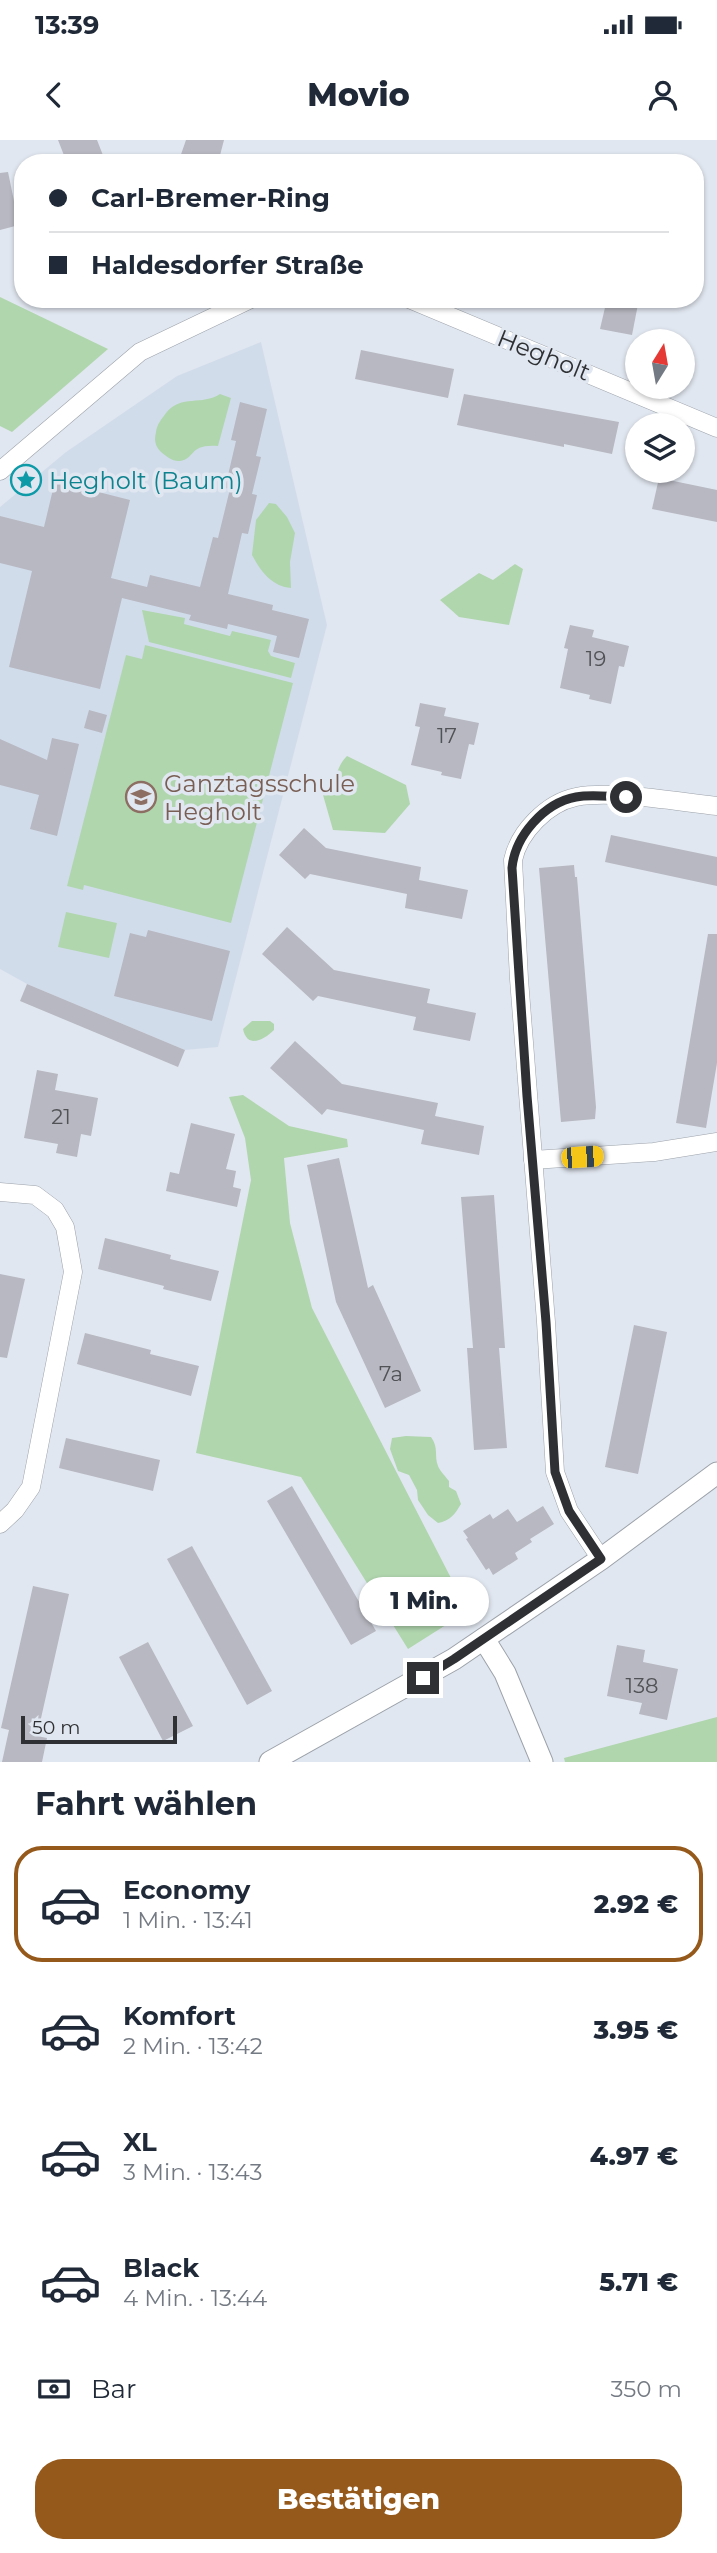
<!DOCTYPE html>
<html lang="de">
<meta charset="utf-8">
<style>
:root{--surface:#fff;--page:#f6f6f7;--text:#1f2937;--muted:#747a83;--line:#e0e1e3;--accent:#95591b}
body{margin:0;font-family:Montserrat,sans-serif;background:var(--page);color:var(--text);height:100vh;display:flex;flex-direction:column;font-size:26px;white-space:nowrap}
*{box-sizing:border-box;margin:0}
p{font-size:23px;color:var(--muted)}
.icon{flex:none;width:38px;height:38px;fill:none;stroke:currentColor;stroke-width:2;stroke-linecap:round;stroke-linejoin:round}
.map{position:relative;height:1622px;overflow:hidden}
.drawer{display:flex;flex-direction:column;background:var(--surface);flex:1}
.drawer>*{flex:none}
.top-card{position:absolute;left:14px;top:14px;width:690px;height:154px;border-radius:28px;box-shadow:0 2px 5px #0004;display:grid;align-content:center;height:154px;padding:0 35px;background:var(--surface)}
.needle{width:46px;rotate:11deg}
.tools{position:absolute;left:625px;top:189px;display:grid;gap:14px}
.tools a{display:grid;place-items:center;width:70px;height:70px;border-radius:50%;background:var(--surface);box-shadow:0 2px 5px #0004;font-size:35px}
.scale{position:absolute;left:21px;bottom:18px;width:156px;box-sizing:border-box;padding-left:7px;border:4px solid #2e3033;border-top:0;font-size:19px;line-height:24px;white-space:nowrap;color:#2e3033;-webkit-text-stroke:5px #e1e7f0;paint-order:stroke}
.end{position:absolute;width:32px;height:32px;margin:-16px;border:9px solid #2e3033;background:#fff;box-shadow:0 0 0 4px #fff}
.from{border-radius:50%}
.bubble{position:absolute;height:49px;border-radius:24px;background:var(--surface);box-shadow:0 2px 5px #0004;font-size:23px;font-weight:800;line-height:49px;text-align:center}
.car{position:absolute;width:21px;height:42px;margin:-21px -10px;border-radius:9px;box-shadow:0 0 5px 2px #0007;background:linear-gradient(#f5c518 24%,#345 0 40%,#f5c518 0 76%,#345 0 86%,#f5c518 0)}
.top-card b{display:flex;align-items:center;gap:24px;height:66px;font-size:26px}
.top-card b+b{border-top:2px solid var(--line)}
.top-card i{width:18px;height:18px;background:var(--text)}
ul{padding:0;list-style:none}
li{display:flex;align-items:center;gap:21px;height:116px;margin:0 14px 10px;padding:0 21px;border:4px solid transparent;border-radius:28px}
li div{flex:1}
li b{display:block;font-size:26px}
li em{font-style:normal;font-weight:800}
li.selected{border-color:var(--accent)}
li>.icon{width:63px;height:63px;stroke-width:1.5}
h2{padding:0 35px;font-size:32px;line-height:84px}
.pay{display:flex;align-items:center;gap:18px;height:77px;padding:0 35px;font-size:26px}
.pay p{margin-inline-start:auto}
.action{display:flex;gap:14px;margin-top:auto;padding:14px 35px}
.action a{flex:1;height:80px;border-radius:28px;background:var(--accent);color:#fff;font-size:28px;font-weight:800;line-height:80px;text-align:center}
.status{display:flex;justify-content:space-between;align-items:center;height:49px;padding:0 35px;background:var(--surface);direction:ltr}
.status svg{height:19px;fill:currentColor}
header{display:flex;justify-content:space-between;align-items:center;height:91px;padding:0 35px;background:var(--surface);font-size:32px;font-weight:800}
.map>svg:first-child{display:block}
.built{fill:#d1dceb}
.green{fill:#b0d6ae}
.building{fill:#b7b8c1}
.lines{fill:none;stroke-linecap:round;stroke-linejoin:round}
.minor-casing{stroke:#9ca2aa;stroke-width:19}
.tertiary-casing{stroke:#9ca2aa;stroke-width:23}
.minor{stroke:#fff;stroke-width:18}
.tertiary{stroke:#fff;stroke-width:21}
.route{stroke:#2e3033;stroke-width:9}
.labels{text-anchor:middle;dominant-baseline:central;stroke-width:7;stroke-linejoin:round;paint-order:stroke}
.number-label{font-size:21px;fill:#505256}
.street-label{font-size:24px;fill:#2e3033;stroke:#e1e7f0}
.culture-label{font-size:24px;fill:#0d838f;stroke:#e1e7f0;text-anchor:start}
.education-label{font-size:24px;fill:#785e54;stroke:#e1e7f0;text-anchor:start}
</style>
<div class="status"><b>13:39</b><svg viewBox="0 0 49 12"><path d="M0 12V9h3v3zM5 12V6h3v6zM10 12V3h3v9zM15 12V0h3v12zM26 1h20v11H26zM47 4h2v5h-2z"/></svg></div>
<header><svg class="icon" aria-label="back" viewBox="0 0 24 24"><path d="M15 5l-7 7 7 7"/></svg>Movio<svg class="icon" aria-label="person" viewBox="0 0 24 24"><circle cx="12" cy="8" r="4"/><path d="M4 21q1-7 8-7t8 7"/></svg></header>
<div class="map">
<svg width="717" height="1622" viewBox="0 0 717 1622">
<rect width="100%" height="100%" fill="#e1e7f0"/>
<polygon class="built" points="261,202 327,485 218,907 185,910 27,844 0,829 0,367 66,312 177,236"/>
<g class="green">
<polygon points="0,157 108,209 12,292 0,286"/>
<path d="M 220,254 L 231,258 L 218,306 C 188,304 196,319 180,321 C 173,322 166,316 161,312 C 155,306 154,300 156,292 C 157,284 161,280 166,273 C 181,254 202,266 220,254 Z"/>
<path d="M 269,363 L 276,364 L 287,377 L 295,393 L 290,422 L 291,448 C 272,446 261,432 252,415 L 256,380 Z"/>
<polygon points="515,424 523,429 509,485 459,477 440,460 479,433 493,440"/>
<polygon points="142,470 185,478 184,484 230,496 232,491 271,500 268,511 271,516 295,523 291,538 149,502"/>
<polygon points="145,505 293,543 231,783 84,745 83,750 67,746 126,515 142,519"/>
<path d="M 347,616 L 406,645 L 410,664 L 385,693 L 333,690 L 323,655 C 339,644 333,630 347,616 Z"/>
<polygon points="66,772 117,783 109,818 58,807"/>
<path d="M 252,881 L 270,881 L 274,884 L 274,890 C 264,900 247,909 243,889 Z"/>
<polygon points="243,955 289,986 347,999 348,1007 284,1018 290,1083 312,1168 468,1471 408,1509 301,1337 196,1313 251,1040 245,998 229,957"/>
<path d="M 406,1296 L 431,1297 C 439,1308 434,1316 438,1326 C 440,1331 446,1337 449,1341 L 449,1347 L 456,1351 L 461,1364 C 455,1374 450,1381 438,1383 L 428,1375 L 418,1360 L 417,1350 L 409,1335 L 398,1331 L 390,1309 L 392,1298 Z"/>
<polygon points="717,1577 717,1622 565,1622 564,1618"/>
</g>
<g class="building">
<polygon points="58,0 97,0 106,23 67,23"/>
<polygon points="186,0 224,0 218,23 178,23"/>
<polygon points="8,32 19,85 0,90 0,33"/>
<polygon points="607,159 639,159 632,195 600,189"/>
<polygon points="361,210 454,229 448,258 355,239"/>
<polygon points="464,254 619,282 612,314 564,304 564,307 457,285"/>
<polygon points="240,262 267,269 256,316 261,317 252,354 257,355 248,394 242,393 228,454 273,465 272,470 309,479 299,518 273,512 277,496 228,484 227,489 189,480 191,475 122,458 100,549 9,527 32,431 0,423 0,376 44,387 55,341 130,360 111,438 147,447 150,435 200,447 213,397 218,398 230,349 225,348 236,301 231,300"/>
<polygon points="659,338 717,350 717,382 652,369"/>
<polygon points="570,485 594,490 592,497 629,506 624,527 619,526 611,564 589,559 590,555 560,548 568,509 564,508"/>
<polygon points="420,563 446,568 444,576 479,583 474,605 469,604 461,639 441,635 442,632 411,625 420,587 415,586"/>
<polygon points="89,570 107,575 102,593 84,588"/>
<polygon points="52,598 79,604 57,696 30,689 39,655 0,645 0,599 47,620"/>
<polygon points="304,688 326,708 421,727 419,740 468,750 462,779 405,768 407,754 310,734 305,739 279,715"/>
<polygon points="611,695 717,717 717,746 605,722"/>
<polygon points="574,725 575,737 577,737 596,967 595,979 561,982 539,728"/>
<polygon points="287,787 334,830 430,849 427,863 476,873 470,901 413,890 416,877 318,856 313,861 262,814"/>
<polygon points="148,790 230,811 212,881 114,856 130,793 146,797"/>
<polygon points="708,794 717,794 717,923 706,988 676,983"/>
<polygon points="27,844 185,910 178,927 20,861"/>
<polygon points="295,901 342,944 438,963 435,976 484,986 479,1015 421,1004 424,990 327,969 322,975 270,928"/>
<polygon points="37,930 58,934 55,950 98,958 91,996 81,994 77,1017 56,1013 58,1004 24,998"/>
<polygon points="191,983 235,994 226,1029 236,1031 233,1047 241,1049 237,1067 166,1051 170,1032 179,1034"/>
<polygon points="339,1018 368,1148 373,1145 421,1251 385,1268 336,1162 307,1025"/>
<polygon points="494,1055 505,1208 499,1208 507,1308 474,1310 467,1208 473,1208 461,1057"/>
<polygon points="105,1098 171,1115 170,1119 219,1131 211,1161 163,1149 164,1146 98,1129"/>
<polygon points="0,1134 25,1139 7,1218 0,1217"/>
<polygon points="634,1185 667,1192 638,1334 605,1327"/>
<polygon points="85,1193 151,1210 150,1214 199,1226 191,1256 77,1224"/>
<polygon points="66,1298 160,1320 153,1351 59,1328"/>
<polygon points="292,1346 376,1491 351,1505 267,1361"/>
<polygon points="543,1366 554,1384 530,1399 532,1402 515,1413 518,1419 493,1435 489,1428 486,1430 466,1399 468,1398 463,1391 490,1374 493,1379 508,1369 517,1382"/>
<polygon points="192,1406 272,1551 247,1565 167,1419"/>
<polygon points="33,1446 69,1454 37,1596 47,1598 42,1622 2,1622 9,1590 1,1588"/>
<polygon points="148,1502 193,1586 163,1601 119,1517"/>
<polygon points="617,1505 645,1510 643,1522 678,1529 667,1580 639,1574 642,1563 607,1556"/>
</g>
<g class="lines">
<g class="minor-casing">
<g id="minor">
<polyline points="409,159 717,288"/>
<polyline points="0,331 140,212 251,159"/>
<polyline points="533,1020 654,1012 717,1002"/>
<polyline points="0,1052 35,1055 55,1070 65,1087 73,1132 31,1347 15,1370 0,1384"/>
<path d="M 601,1419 L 569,1371 L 555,1332 L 546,1182 L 519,839 L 513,720 C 519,692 547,663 576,657 C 613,650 678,662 717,666"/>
</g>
</g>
<g class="tertiary-casing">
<g id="tertiary">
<polyline points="484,1499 505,1533 542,1622"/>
<polyline points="270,1622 454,1519 601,1419 717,1333"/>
</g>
</g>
<use href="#minor" class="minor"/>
<use href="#tertiary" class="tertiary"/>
</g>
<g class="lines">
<path class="route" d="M 423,1538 L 454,1519 L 601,1419 L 569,1371 L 555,1332 L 546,1182 L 527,956 L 512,728 C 515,696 544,663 576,657 C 592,654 610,657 626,657"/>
</g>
<defs>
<g id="sight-ring" transform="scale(1.575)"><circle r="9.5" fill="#e1e7f0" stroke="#0f9aa8" stroke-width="1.5"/><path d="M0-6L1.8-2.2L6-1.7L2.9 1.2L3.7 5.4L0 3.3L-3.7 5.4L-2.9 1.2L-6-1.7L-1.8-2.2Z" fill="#0f9aa8"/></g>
<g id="school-ring" transform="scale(1.575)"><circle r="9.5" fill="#e1e7f0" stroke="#8d6e63" stroke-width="1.5"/><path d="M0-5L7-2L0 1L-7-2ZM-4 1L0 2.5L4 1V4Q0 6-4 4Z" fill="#8d6e63"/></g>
</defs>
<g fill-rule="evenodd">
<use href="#sight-ring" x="26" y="340"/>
<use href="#school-ring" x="141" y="657"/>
</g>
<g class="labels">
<g class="number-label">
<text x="596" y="518">19</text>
<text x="447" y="595">17</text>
<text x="61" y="976">21</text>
<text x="391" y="1233">7a</text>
<text x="642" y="1545">138</text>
</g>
<g class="street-label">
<text transform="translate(544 215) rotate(22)">Hegholt</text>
</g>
<g class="culture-label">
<text x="49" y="340">Hegholt (Baum)</text>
</g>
<g class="education-label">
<text x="164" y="643">Ganztagsschule<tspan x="164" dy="28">Hegholt</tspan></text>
</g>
</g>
</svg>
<div class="tools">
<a><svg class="needle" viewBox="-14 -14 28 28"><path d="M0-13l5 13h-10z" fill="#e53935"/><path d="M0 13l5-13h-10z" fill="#747a83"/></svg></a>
<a><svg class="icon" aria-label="layers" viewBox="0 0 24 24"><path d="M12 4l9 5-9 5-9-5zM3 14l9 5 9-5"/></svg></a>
</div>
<div class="scale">50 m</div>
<i class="end from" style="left:626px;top:657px"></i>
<i class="end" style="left:423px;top:1538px"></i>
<div class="bubble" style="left:359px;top:1437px;width:130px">1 Min.</div>
<i class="car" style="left:582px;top:1017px;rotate:86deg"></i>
<div class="top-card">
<b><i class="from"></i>Carl-Bremer-Ring</b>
<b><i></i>Haldesdorfer Straße</b>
</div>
</div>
<section class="drawer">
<h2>Fahrt wählen</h2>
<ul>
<li class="selected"><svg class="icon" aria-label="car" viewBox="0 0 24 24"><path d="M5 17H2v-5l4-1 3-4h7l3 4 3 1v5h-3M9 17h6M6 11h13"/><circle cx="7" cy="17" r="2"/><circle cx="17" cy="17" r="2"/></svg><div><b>Economy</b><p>1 Min. · 13:41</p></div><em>2.92 €</em></li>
<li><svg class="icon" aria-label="car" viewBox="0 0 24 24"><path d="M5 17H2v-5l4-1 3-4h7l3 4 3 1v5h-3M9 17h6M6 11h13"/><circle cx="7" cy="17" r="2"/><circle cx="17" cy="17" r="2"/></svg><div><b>Komfort</b><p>2 Min. · 13:42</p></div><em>3.95 €</em></li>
<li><svg class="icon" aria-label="car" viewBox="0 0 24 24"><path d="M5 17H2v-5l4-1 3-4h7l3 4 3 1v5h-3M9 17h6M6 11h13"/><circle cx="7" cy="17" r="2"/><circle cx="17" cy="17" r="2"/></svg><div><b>XL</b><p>3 Min. · 13:43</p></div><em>4.97 €</em></li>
<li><svg class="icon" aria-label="car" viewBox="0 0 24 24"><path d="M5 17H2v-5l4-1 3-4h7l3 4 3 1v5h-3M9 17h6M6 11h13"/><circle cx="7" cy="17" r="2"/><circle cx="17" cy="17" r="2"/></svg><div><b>Black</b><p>4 Min. · 13:44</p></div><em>5.71 €</em></li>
</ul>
<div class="pay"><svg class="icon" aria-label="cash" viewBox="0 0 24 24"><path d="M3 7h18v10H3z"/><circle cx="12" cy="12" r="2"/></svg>Bar<p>350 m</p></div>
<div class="action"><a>Bestätigen</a></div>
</section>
